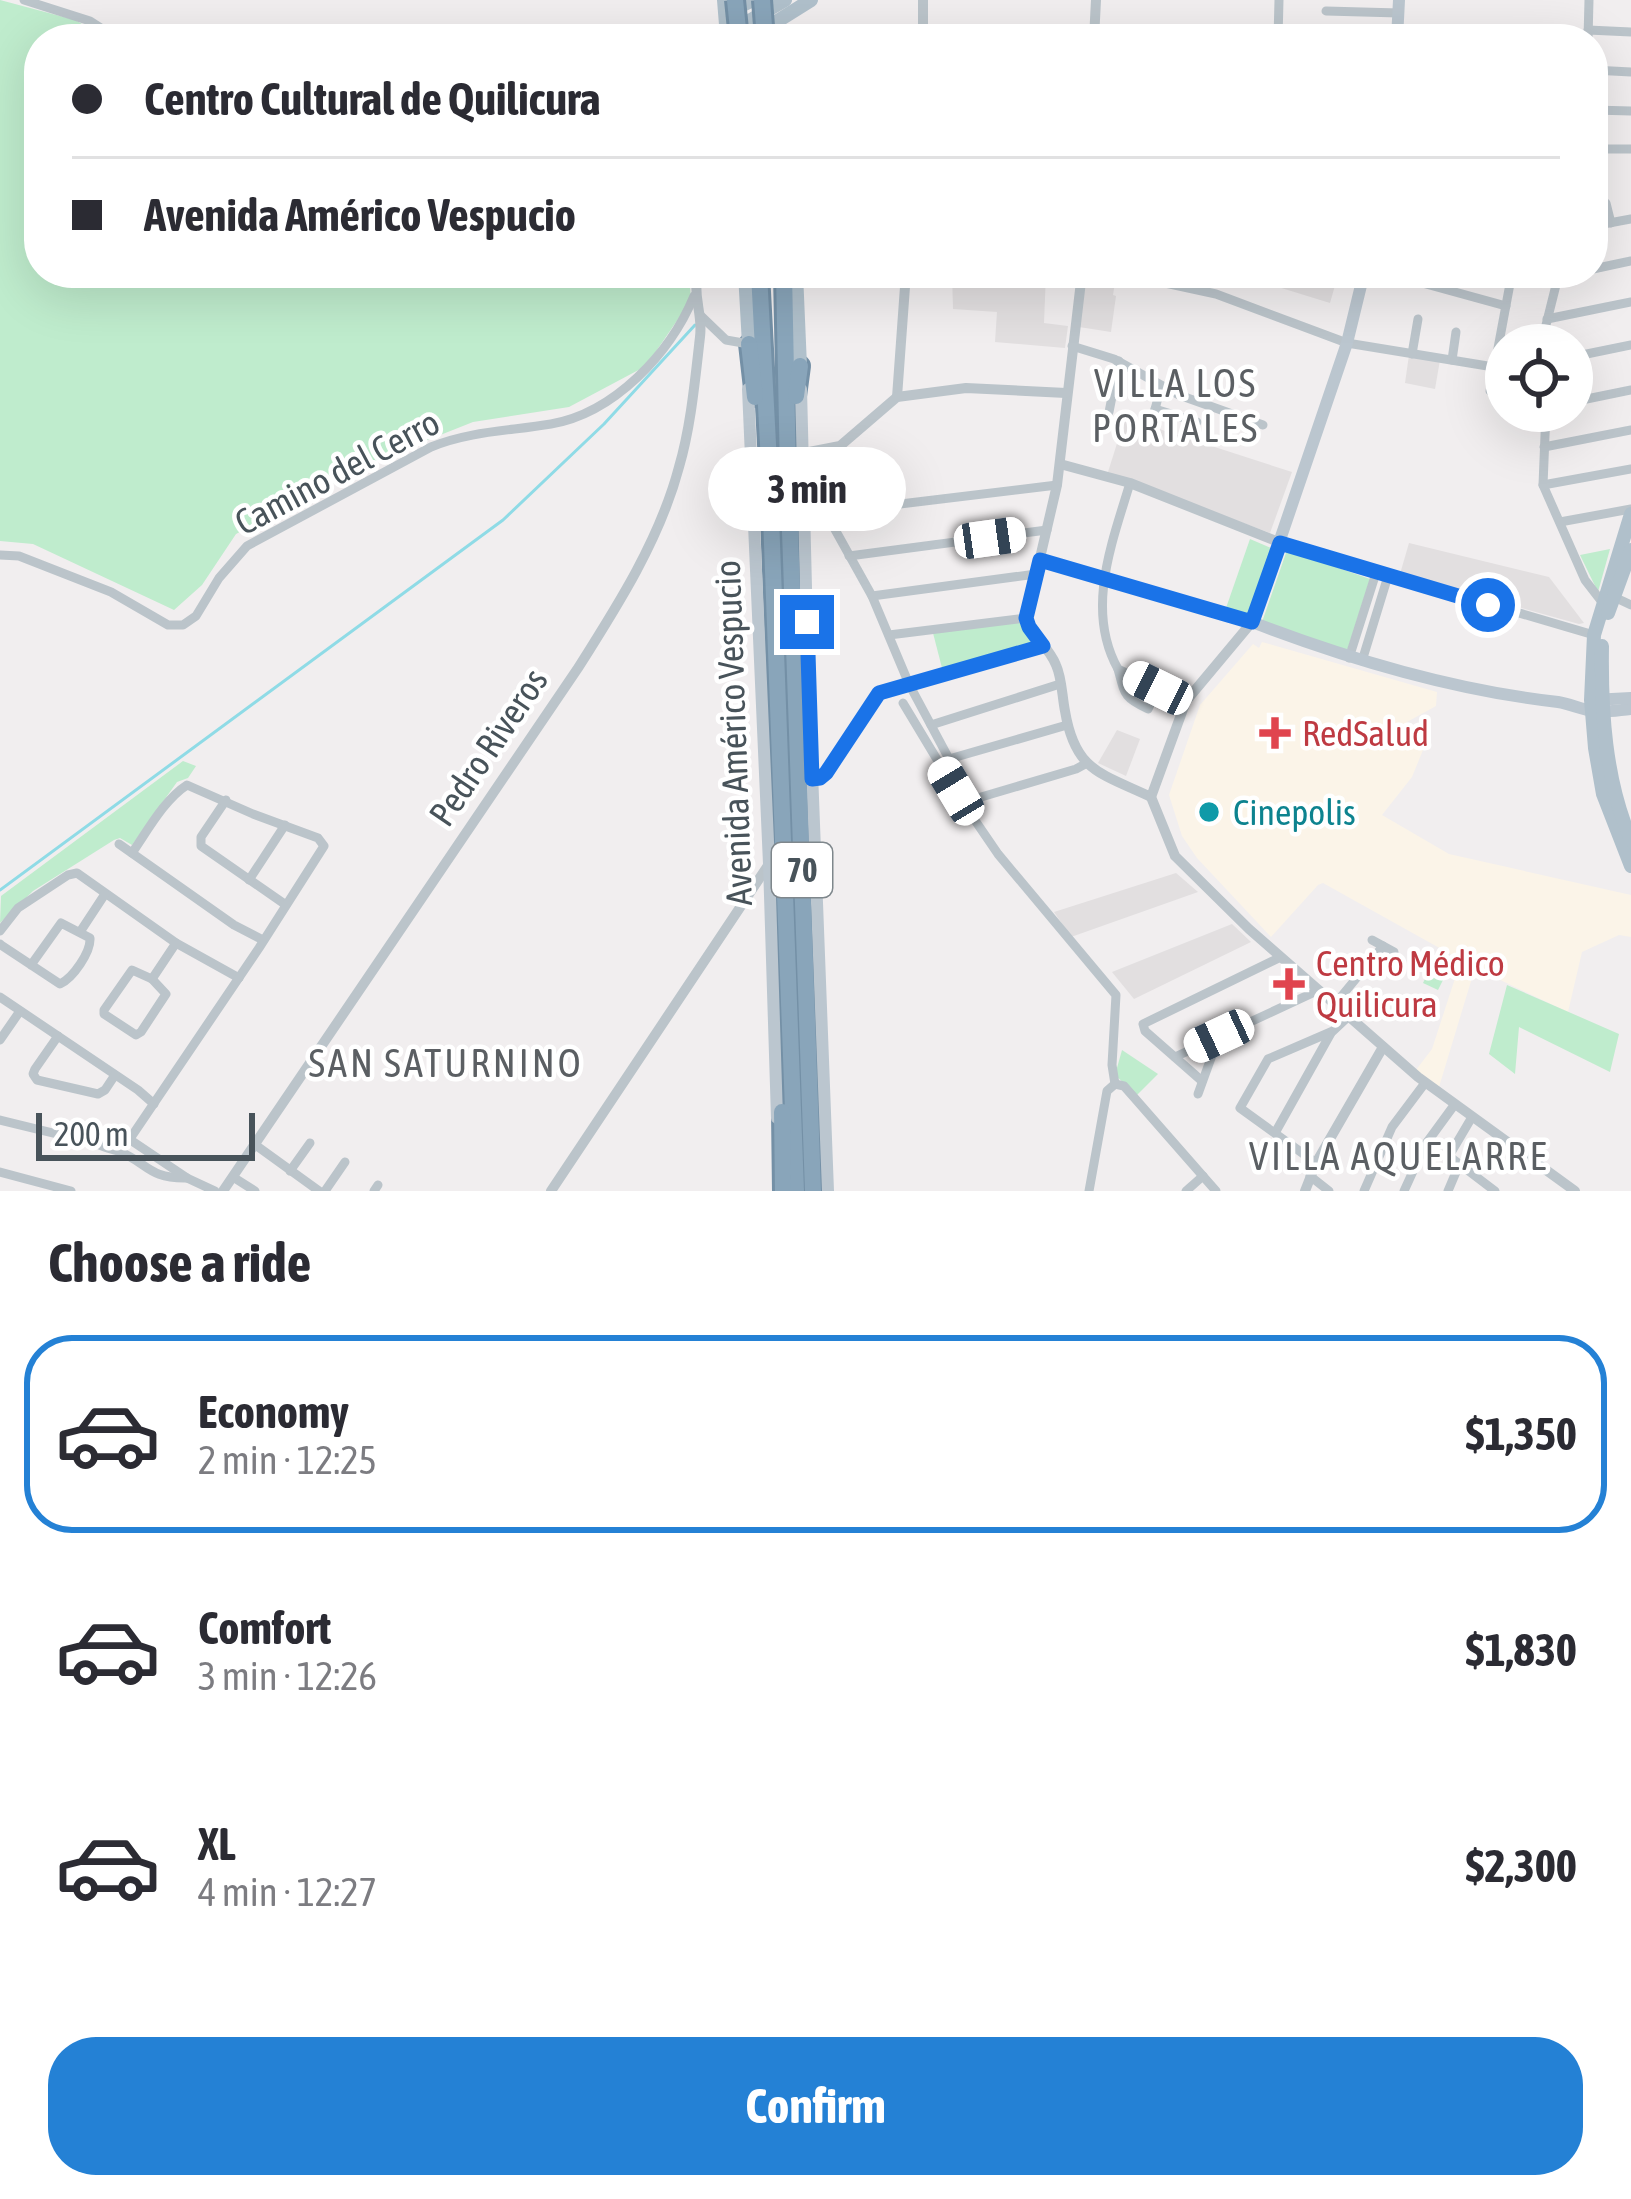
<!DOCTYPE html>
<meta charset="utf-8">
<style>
:root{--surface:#fff;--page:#f7f7f7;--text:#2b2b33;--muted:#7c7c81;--line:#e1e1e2;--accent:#2481d5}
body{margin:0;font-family:"Asap Condensed",sans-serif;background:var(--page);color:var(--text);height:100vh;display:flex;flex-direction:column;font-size:45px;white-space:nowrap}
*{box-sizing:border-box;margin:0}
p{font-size:39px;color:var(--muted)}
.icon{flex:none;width:66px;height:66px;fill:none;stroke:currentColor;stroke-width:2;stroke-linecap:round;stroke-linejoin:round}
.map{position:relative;height:1191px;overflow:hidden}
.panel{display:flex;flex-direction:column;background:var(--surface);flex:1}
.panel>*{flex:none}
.guide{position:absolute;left:24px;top:24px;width:1584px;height:264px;border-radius:48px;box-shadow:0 12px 48px #0002;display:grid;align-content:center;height:264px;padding:0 48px;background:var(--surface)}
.controls{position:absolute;left:1485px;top:324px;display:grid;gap:24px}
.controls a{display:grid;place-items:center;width:108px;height:108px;border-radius:50%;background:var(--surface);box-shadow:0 12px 48px #0002;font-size:60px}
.scale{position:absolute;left:36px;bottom:30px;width:219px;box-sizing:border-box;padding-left:12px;border:6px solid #48535a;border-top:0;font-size:33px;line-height:42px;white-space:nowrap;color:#48535a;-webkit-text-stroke:9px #fff;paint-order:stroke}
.end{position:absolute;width:54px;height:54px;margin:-27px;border:15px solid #1a73e8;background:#fff;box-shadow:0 0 0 6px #fff}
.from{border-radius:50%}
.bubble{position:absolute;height:84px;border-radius:42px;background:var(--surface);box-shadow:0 12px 48px #0002;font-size:39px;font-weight:700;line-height:84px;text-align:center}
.car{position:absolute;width:36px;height:72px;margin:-36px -18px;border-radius:15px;box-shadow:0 0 9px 3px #0007;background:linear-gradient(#fff 24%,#345 0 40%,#fff 0 76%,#345 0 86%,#fff 0)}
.guide b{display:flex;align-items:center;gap:42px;height:114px;font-size:45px}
.guide b+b{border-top:3px solid var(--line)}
.guide i{width:30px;height:30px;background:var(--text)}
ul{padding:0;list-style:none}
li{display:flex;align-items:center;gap:36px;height:198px;margin:0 24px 18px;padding:0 24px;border:6px solid transparent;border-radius:48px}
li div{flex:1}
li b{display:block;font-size:45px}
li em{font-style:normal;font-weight:700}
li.on{border-color:var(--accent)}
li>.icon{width:108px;height:108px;stroke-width:1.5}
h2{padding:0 48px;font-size:54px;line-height:144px}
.button{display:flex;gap:24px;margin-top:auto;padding:24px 48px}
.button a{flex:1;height:138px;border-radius:48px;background:var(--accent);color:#fff;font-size:48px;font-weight:700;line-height:138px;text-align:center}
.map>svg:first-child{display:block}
.commercial{fill:#fbf4e8}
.education{fill:#e2dfe0}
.green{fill:#bfeccd}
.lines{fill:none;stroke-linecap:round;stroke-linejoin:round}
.stream{stroke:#8fdbe6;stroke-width:3}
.motorway-casing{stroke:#7490a6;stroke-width:22}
.minor{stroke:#bbc4ca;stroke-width:9}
.tertiary{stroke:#bbc4ca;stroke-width:10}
.secondary{stroke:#bbc6cf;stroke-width:12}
.primary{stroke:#b0c0cb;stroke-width:14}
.motorway{stroke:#89a5ba;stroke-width:16}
.motorway-bridge-casing{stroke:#7490a6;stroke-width:22;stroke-linecap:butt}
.motorway-bridge{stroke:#89a5ba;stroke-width:16}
.route{stroke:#1a73e8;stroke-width:15}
.health-dot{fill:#e0444e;stroke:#fff;stroke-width:4.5}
.culture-dot{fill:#0f9aa8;stroke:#fff;stroke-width:4.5}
.labels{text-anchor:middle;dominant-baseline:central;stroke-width:9;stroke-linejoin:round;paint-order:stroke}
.shield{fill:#fff;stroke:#7f878c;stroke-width:3}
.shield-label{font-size:33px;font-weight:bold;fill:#48535a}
.street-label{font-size:36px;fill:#48535a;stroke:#fff}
.health-label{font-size:36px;fill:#be3a42;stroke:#fff;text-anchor:start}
.culture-label{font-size:36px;fill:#0d838f;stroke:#fff;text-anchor:start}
.neighbourhood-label{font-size:39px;letter-spacing:3px;fill:#5b5f63;stroke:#fff}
</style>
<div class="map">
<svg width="1631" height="1191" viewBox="0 0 1631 1191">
<rect width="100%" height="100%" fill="#f1eeef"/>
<polygon class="commercial" points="1262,642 1437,692 1436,706 1407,722 1415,735 1422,737 1423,750 1412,777 1382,815 1449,854 1631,895 1631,937 1619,935 1582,952 1568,1012 1475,968 1439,1087 1416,1070 1432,1049 1461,960 1323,883 1318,885 1271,937 1197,858 1182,836 1169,795 1200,705 1253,644 1259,648"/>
<g class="education">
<polygon points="952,273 1046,273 1044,323 1068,326 1065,348 995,342 997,312 953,309"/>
<polygon points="1087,273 1116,276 1113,295 1116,296 1111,332 1079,327"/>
<polygon points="1271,273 1338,273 1337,277 1348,280 1347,285 1336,282 1330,303 1268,284"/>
<polygon points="1409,355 1440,360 1435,389 1405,383"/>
<polygon points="1125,418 1292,472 1270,533 1108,472"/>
<polygon points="1409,543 1549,577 1584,623 1579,624 1400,574"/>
<polygon points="1117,730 1140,739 1126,776 1098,763"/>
<polygon points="1176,873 1198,892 1071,937 1054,912"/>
<polygon points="1232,924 1251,942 1134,999 1112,972"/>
</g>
<g class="green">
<polygon points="0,0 75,20 108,39 39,39 39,273 689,273 691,300 646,366 569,407 473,422 380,459 236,534 202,585 174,610 33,544 0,541"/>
<polygon points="1250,539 1271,548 1248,616 1226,608"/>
<polygon points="1610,549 1598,592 1580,555"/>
<polygon points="1287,550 1370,579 1347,651 1262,622"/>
<polygon points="1020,620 1032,644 942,668 933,633"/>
<polygon points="183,761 196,766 188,778 177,782 132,845 120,838 114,840 33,891 0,923 1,896"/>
<polygon points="1437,954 1452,962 1438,990 1423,983"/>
<polygon points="1507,985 1619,1034 1610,1072 1519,1027 1515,1074 1489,1054"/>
<polygon points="1122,1050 1158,1074 1137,1095 1115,1075"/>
</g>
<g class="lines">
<polyline class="stream" points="0,890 503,520 604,424 695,325"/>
<g class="motorway-casing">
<g id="motorway">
<polyline points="759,273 769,463 796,1191"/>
<polyline points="784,273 788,474 813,1191"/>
<polyline points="749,344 755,397"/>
<polyline points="796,396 800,366"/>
<polyline points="782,1112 783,1191"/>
</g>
</g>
<g class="minor">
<polyline points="24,0 90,21 118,39"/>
<polyline points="1326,11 1399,13"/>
<polyline points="1588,30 1631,32"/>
<polyline points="1278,39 1279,0"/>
<polyline points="1588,39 1589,0"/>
<polyline points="1593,70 1631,72"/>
<polyline points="1593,110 1631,111"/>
<polyline points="1593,149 1631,149"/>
<polyline points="1606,203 1611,223"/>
<polyline points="1593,226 1631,219"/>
<polyline points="1593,269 1631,261"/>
<polyline points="1119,273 1216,294 1347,343 1506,369"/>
<polyline points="1386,273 1506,306"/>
<polyline points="700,315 726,340 749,344"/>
<polyline points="1547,319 1631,302"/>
<polyline points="1541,345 1559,273"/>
<polyline points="1072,346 1114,359 1179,395 1263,425"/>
<polyline points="1412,354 1418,319"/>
<polyline points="1572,357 1631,345"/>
<polyline points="1452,360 1456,332"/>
<polyline points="1490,391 1512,273"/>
<polyline points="1572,402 1631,390"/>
<polyline points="1155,409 1197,422"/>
<polyline points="1546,411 1543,485 1585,580 1602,602"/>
<polyline points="1109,412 1119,361"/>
<polyline points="1152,421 1161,386"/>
<polyline points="1544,447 1631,430"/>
<path d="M 1130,483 C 1112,543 1085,610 1118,669 L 1186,701"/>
<polyline points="1543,485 1631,469"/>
<polyline points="818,499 872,596 909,684 971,800 1076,769 1087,763"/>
<polyline points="826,513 1057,485"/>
<polyline points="1560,522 1631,509"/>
<polyline points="1281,543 1594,635"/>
<path d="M 0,555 L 19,556 L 111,592 L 168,625 L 183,625 L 196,616 L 219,578 L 247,546 L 431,447 C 470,431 510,431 551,424 C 614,413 670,354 694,296"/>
<polyline points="849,556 1047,530"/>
<polyline points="872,596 1036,574"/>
<polyline points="1614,597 1631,605"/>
<polyline points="889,635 1026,618"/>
<polyline points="1349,658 1376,573"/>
<polyline points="1362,661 1388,576"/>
<path d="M 1118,669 C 1125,695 1124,698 1148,709 L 1158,688"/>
<polyline points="903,703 956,791"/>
<polyline points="931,725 1060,684"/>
<polyline points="949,759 1067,725"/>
<polyline points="812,779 820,778 826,773 879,693 1043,646"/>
<polyline points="964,789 957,790 957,794 998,854 1116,995 1112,1065 1115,1084 1107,1091 1089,1191"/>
<polyline points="226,800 201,837 201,846 286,905"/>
<polyline points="119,844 234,925 263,940"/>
<polyline points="249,880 285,825"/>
<polyline points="0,931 18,908 68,875 77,873 176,943 239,978"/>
<polyline points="80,932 105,894"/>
<polyline points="1372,940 1394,952"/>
<path d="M 0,944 L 1,945 L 60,984 C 73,978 91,952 90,938 L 61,923 L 31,965"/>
<polygon points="132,970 152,979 166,994 141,1032 136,1035 104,1014 104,1010"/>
<polyline points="152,979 176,943"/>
<polyline points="0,997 138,1090 154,1104"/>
<polyline points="1335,1004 1383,946"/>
<polyline points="58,1036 35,1069 33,1074 37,1080 98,1094 105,1090 115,1075"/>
<polyline points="0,1040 20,1011"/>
<polyline points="1175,1057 1319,990"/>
<polyline points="1202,1081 1145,1031 1143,1024 1281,957"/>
<polyline points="1115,1084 1124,1086 1216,1191"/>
<polyline points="1198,1094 1219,1036"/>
<polyline points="1472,1117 1449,1156 1495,1191"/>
<path d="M 0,1120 L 98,1144 C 104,1148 111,1149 118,1151 C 147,1162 148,1179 187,1178"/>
<polyline points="1275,1133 1331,1033"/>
<polyline points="129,1139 187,1178 215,1191"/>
<polyline points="254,1144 319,1191"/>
<path d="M 121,1152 L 259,948 L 324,846 L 318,838 L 253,814 L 187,785 C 164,800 148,830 132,853"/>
<polyline points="1316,1163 1240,1108 1268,1059 1333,1031 1349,1016"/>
<polyline points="290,1171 310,1143"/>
<polyline points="0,1172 71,1191"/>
<polyline points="1310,1176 1329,1191"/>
<polyline points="233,1177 255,1191"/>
<polyline points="325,1191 345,1162"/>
<polyline points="374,1191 378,1185"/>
<polyline points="1186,1191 1203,1176"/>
<polyline points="1364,1191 1392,1127 1425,1083"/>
<polyline points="1404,1191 1425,1145 1455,1104"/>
<polyline points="1448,1191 1459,1165"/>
</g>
<g class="tertiary">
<polyline points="923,39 923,0"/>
<polyline points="1094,39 1096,0"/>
<path d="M 1082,273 L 1057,485 L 1026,618 C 1032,636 1049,647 1056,665 C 1062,678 1062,696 1065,711 C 1075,771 1100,773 1151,797"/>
<polyline points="897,397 906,273"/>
<polyline points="804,453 840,446 897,397 966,388 1066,393"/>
<polyline points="1060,464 1130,483 1281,543"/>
<polyline points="1040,560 1252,622 1186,701 1151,797"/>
<polyline points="1151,797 1175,856 1249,929 1418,1077 1575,1191"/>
<path d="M 223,1191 L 578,668 C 618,605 660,539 679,467 C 691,426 695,380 700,337 C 703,313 693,300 697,273"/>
<polyline points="551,1191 769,864"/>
<polyline points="1305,1191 1316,1163 1383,1047"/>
</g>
<g class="secondary">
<polyline points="1397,39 1399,0"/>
<path d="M 1364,273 L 1347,343 L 1252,622 C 1351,660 1452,690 1558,702 C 1571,704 1582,710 1594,711 C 1605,713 1619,710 1631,709"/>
<polyline points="748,389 769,864 777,1118"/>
<polyline points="801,389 808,667 828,1191"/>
<polyline points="1593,700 1631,698"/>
</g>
<g class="primary">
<polyline points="724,0 727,37"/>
<polyline points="730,11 753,0"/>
<polyline points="727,34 785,0"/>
<polyline points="749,39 811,0"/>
<polyline points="745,273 749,344"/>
<polyline points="796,273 800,366"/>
<polyline points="1631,514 1594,635 1591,700 1595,748 1603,794 1631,866"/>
<polyline points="1608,613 1631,550"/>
<path d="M 1602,646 C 1601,711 1605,780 1631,840"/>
</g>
<use href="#motorway" class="motorway"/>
<g class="motorway-bridge-casing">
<g id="motorway-bridge">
<polyline points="735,0 739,39"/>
<polyline points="762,0 765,39"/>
</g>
</g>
<use href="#motorway-bridge" class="motorway-bridge"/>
</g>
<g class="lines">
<polyline class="route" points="807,622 812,779 820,778 826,773 879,693 1043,646 1029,627 1026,618 1040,560 1252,622 1280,543 1488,605"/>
</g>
<g class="health-dot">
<path d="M1269 715h12v12h12v12h-12v12h-12v-12h-12v-12h12z"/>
<path d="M1283 966h12v12h12v12h-12v12h-12v-12h-12v-12h12z"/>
</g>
<circle class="culture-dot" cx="1209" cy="812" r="12"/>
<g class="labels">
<rect class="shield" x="772" y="843" width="60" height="54" rx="9"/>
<g class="shield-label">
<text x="802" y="870">70</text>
</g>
<g class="street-label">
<text transform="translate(337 472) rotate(-28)">Camino del Cerro</text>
<text transform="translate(733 733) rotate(-92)">Avenida Américo Vespucio</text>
<text transform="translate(488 747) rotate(-56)">Pedro Riveros</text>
</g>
<g class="health-label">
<text x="1302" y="733">RedSalud</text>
<text x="1316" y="963">Centro Médico<tspan x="1316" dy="41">Quilicura</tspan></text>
</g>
<g class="culture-label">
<text x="1233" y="812">Cinepolis</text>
</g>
<g class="neighbourhood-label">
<text x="1176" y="383">VILLA LOS<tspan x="1176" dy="45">PORTALES</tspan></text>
<text x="446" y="1063">SAN SATURNINO</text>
<text x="1399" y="1156">VILLA AQUELARRE</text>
</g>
</g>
</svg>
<div class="controls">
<a><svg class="icon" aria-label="locate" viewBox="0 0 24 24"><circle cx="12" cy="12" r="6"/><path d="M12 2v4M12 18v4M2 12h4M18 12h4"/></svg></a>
</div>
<div class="scale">200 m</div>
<i class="end from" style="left:1488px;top:605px"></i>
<i class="end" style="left:807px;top:622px"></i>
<div class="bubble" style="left:708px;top:447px;width:198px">3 min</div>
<i class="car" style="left:990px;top:538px;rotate:82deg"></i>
<i class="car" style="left:1158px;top:688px;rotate:296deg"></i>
<i class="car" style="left:956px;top:791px;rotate:329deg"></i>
<i class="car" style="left:1219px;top:1036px;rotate:245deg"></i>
<div class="guide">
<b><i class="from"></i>Centro Cultural de Quilicura</b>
<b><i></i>Avenida Américo Vespucio</b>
</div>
</div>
<section class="panel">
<h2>Choose a ride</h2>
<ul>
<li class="on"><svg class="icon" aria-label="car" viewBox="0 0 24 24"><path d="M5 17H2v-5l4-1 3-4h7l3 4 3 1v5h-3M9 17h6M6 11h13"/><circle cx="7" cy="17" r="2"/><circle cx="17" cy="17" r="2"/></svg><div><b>Economy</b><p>2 min · 12:25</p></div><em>$1,350</em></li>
<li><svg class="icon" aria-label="car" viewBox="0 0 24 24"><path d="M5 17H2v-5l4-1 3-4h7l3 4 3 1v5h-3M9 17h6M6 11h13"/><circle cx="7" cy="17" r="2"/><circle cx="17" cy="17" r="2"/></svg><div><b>Comfort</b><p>3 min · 12:26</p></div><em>$1,830</em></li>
<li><svg class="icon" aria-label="car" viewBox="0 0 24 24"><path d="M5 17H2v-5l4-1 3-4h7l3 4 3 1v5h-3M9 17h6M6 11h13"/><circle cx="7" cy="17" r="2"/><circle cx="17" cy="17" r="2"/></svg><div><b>XL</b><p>4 min · 12:27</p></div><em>$2,300</em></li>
</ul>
<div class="button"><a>Confirm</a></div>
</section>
